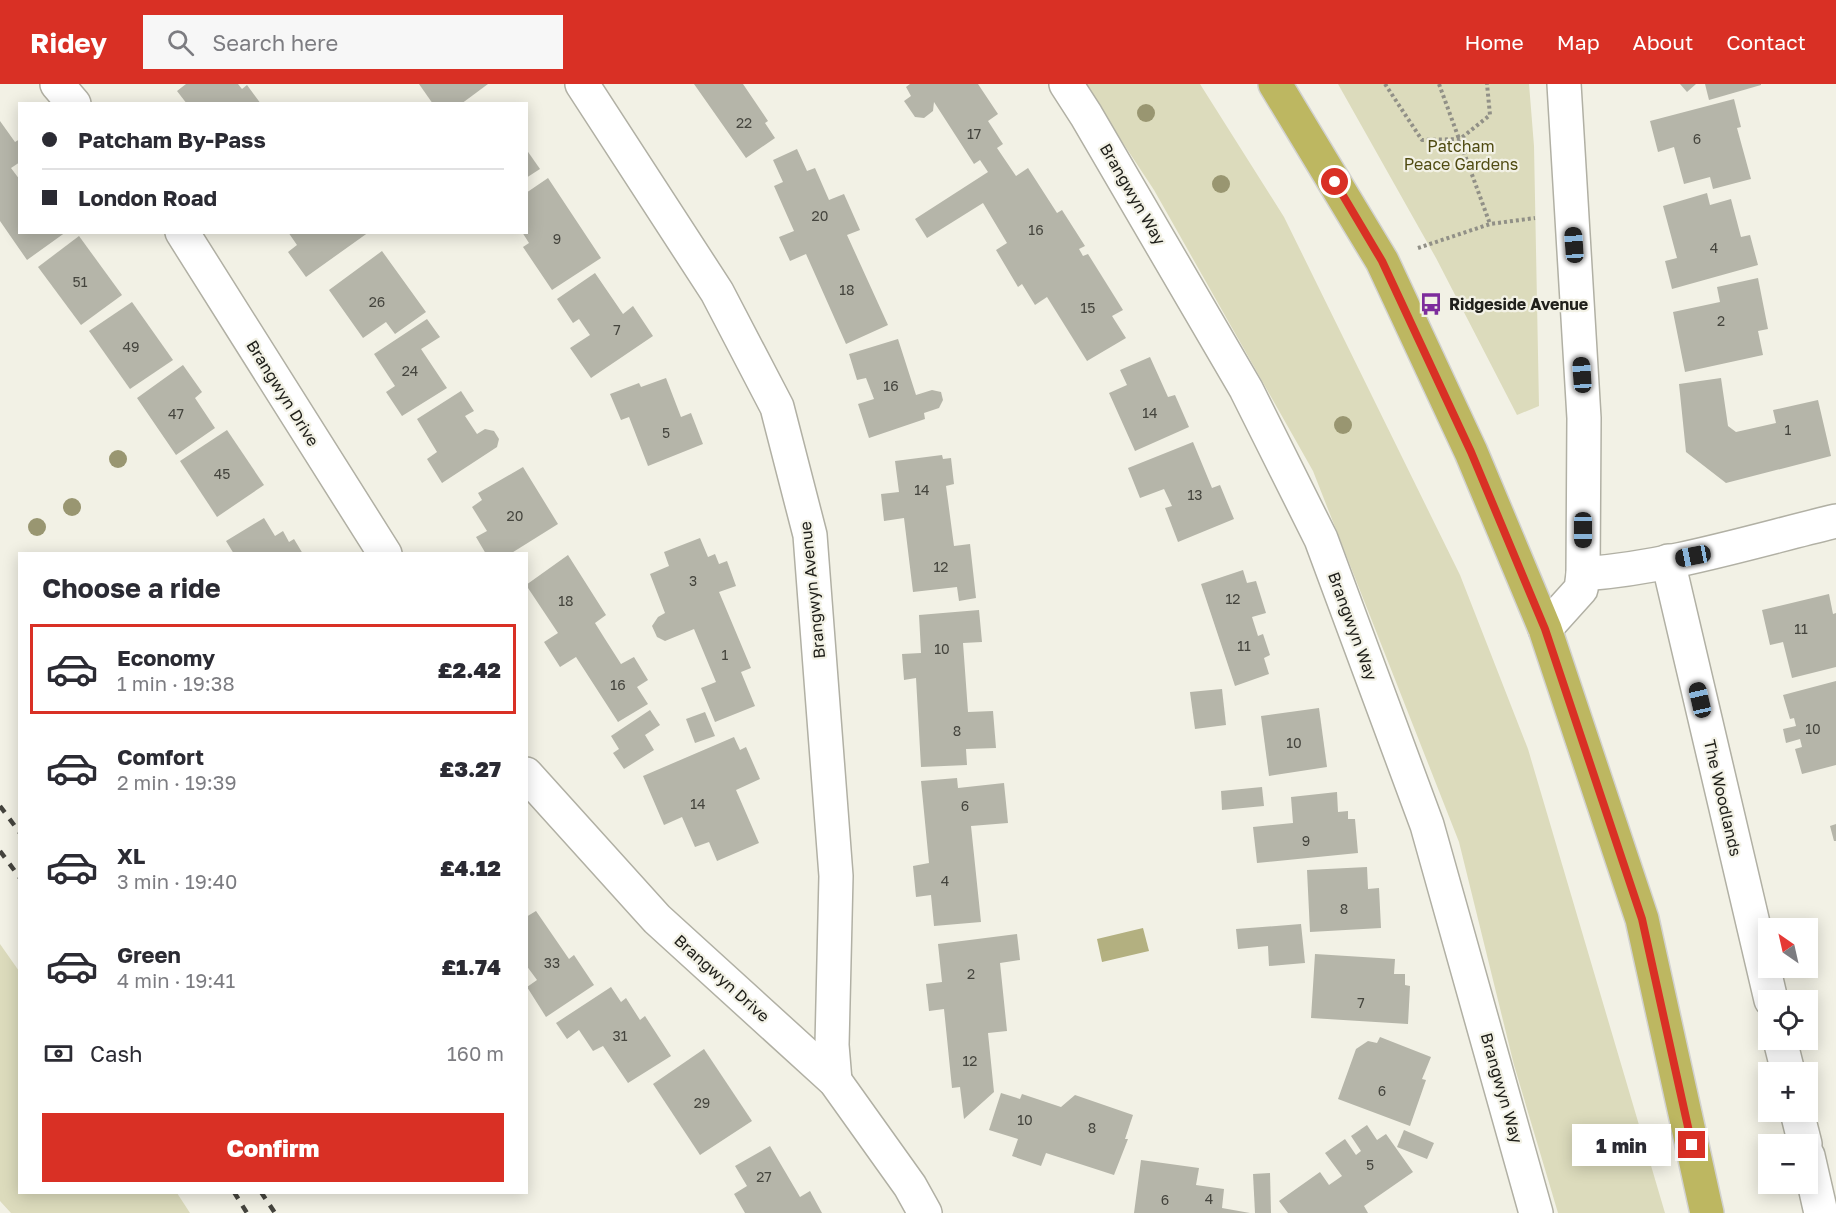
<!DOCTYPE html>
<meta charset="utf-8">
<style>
:root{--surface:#fff;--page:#f7f7f7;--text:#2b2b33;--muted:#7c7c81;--line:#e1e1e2;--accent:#d93025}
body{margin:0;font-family:"Golos Text",sans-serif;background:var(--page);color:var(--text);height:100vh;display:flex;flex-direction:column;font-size:22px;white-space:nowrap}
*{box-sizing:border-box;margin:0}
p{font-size:20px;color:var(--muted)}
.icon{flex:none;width:33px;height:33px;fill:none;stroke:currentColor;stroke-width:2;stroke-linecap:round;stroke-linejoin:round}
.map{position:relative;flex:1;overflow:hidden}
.details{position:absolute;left:18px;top:468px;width:510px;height:642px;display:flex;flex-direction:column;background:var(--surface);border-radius:0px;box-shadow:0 3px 15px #0003}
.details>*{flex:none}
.banner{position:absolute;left:18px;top:18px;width:510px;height:132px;border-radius:0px;box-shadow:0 3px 15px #0003;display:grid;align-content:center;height:132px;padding:0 24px;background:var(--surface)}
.needle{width:39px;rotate:326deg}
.tools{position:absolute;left:1758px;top:834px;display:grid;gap:12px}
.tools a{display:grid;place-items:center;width:60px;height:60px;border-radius:0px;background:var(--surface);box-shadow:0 3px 15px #0003;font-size:30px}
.end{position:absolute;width:27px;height:27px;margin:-14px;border:8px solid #d93025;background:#fff;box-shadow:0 0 0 3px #fff}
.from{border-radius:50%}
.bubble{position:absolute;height:42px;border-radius:0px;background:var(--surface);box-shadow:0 3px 15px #0003;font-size:20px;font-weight:800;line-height:42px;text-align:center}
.car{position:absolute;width:18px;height:36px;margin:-18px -9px;border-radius:8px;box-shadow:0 0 4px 2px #0007;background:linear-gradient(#222 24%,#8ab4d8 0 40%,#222 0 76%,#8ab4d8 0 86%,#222 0)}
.banner b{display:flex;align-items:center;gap:21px;height:57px;font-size:22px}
.banner b+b{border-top:2px solid var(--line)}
.banner i{width:15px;height:15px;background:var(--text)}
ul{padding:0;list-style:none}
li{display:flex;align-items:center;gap:18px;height:90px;margin:0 12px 9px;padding:0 12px;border:3px solid transparent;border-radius:0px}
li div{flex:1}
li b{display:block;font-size:22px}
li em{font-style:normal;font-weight:800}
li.active{border-color:var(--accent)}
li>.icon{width:54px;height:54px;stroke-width:1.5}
h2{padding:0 24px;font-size:27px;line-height:72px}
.pay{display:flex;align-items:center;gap:15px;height:66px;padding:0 24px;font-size:22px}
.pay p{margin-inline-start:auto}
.action{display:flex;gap:12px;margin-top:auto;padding:12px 24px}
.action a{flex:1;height:69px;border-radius:0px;background:var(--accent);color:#fff;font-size:24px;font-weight:800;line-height:69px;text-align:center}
header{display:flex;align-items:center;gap:36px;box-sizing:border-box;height:84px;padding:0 30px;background:var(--accent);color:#fff}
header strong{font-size:28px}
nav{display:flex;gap:33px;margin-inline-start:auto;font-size:21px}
.search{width:420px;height:54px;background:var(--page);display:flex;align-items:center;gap:15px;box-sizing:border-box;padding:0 21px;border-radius:0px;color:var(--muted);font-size:22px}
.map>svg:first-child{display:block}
.green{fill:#dcdbbc}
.water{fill:#b3b080}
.building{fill:#b5b5a9}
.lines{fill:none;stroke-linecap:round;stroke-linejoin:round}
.street-casing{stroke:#b1b0a4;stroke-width:36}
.highway-casing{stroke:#d2d2d1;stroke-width:36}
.path{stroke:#919087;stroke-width:4;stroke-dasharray:3 3;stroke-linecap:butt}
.street{stroke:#fff;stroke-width:33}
.highway{stroke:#bdb761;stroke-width:33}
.rail{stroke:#45443e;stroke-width:4.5;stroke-dasharray:8 8;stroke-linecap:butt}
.tree{fill:#999671}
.route{stroke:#d93025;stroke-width:8}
.labels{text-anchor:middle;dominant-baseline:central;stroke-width:4.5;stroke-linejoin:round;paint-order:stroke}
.number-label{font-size:14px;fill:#45453e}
.park-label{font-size:16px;fill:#504b12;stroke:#f2f1e5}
.street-label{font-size:16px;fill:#20201b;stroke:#f2f1e5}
.poi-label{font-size:16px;font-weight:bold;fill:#20201b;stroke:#f2f1e5;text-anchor:start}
</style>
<header>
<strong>Ridey</strong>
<div class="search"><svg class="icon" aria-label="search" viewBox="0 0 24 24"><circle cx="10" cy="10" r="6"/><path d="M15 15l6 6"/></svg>Search here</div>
<nav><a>Home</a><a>Map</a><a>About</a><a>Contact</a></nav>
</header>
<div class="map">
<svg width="1836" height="1129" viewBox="0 0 1836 1129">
<rect width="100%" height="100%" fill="#f2f1e5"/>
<g class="green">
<polygon points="1084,0 1200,0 1284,133 1460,491 1528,665 1665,1129 1558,1129 1514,981 1459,758 1313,387 1154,106"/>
<polygon points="1338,0 1529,0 1534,62 1539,322 1517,331 1436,174"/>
<polygon points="0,860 19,887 20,1108 177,1109 190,1129 11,1129 0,1117"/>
</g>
<polygon class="water" points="1143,844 1149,867 1102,878 1097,855"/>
<g class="building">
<polygon points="186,0 238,0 242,5 247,1 261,20 187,20 177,7"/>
<polygon points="419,0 488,0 461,20 433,20"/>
<polygon points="694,0 743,0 768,37 765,39 775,54 746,74"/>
<polygon points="910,0 978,0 998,30 988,37 1003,60 997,64 1016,92 1028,84 1057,129 1062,126 1085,162 1079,165 1083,172 1088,170 1123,226 1112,232 1126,254 1087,277 1047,213 1035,221 1022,200 1018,203 996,166 1007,159 983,119 927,154 915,135 988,88 980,76 974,80 934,18 933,27 924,34 915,33 904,17 911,12 906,3"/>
<polygon points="1680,0 1696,0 1687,8"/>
<polygon points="1705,0 1761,0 1761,1 1709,16"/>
<polygon points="1734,15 1741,43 1737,44 1751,95 1713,105 1710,93 1684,100 1674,63 1658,68 1650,37"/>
<polygon points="0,37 15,58 20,55 20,78 11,84 20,96 20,148 66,148 27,176 0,137"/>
<polygon points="526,65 540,85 526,94"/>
<polygon points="797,65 807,87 815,84 829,116 844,110 860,146 847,151 888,241 846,260 806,170 790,177 779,153 794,147 774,102 783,98 773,76"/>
<polygon points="548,94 601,174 552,206 523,163 529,159 522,148 526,148 526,109"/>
<polygon points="1707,109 1710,121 1731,115 1741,153 1750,151 1758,181 1672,205 1665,177 1677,174 1663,122"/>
<polygon points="288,148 369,148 306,193 288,168 297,161"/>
<polygon points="79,152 122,211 81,241 38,183"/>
<polygon points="382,167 426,228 395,250 386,238 363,254 329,206"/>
<polygon points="595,189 623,230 633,222 653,252 591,294 570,264 590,251 579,235 573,239 557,215"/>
<polygon points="1758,194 1768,245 1758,247 1763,271 1685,288 1673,228 1720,218 1717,203"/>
<polygon points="132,218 173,276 130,305 89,247"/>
<polygon points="427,235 440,253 421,265 447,304 402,332 386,308 395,302 374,270"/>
<polygon points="898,255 916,311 932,306 941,308 943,316 939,324 924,329 925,335 869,354 858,320 874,315 866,294 857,296 849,270"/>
<polygon points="1150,273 1168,313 1175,311 1189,343 1135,367 1109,309 1127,301 1120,286"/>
<polygon points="183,281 202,308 195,314 215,344 176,371 137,314"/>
<polygon points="666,294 681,333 691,329 703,360 648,382 629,333 621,336 610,310 639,299 641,303"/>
<polygon points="1721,294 1728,342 1736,348 1776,339 1773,326 1818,316 1831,372 1726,399 1686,368 1679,300"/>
<polygon points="461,307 474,327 465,332 477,350 485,345 494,347 499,355 497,363 442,399 427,375 437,368 417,335"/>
<polygon points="227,346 264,401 217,433 180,377"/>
<polygon points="1193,358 1212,404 1220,401 1234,435 1178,458 1165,424 1172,422 1164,405 1140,414 1128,384"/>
<polygon points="942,371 943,375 951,374 954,400 946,402 954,462 970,460 976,514 959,517 957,503 913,508 904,434 884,437 881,410 899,408 895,377"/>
<polygon points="523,383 558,440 510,470 486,470 476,453 487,447 472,423 482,416 478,409"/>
<polygon points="264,434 275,452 283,447 289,458 294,455 303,470 234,470 226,457"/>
<polygon points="700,454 708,473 715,470 719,480 727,477 736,502 719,508 751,584 741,588 755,622 715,638 701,604 716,598 694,545 665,557 657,553 652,542 658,533 665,529 650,490 669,482 664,468"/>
<polygon points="568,471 606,531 595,539 605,555 621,580 634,573 648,596 637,603 648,620 618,638 576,573 560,583 544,558 558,549 526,501"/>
<polygon points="1243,486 1247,499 1256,497 1266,529 1252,533 1258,552 1263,550 1270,571 1264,574 1269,590 1235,602 1201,500"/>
<polygon points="1829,510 1833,530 1836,529 1836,583 1792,594 1783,558 1770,561 1762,526"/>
<polygon points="979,526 982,558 963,559 968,628 993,627 996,664 966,665 967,681 921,683 916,594 904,596 902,570 921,569 919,531"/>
<polygon points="1836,597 1836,681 1802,690 1795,665 1802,663 1800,655 1786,659 1783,645 1796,642 1794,634 1790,635 1783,611"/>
<polygon points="1222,605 1226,641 1195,645 1190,608"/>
<polygon points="1319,624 1327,683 1269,692 1261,632"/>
<polygon points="650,626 660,641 645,651 654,666 624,685 613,669 619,665 611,652"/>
<polygon points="705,628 715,652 695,659 686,635"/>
<polygon points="734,653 740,666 746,663 760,695 736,706 759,759 717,777 709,758 695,763 682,733 664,741 643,692"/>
<polygon points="957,694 958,704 1004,699 1008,739 971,742 981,838 934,842 931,811 916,813 913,782 929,779 921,697"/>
<polygon points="1262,703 1264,722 1222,726 1221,707"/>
<polygon points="1337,708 1338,728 1348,727 1348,735 1355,735 1358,769 1257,779 1253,743 1293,739 1291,713"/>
<polygon points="1836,740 1836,757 1834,757 1830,742"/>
<polygon points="1367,783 1368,805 1379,804 1381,844 1310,848 1307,786"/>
<polygon points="536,827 569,875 574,871 594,901 546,933 527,903 537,896 526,881 526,833"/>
<polygon points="1301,840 1305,879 1269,882 1268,862 1238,865 1236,845"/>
<polygon points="1017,850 1020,876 1000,879 1007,947 988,949 994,1008 964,1035 960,1003 952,1004 944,925 929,927 926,900 942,898 938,860"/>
<polygon points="1315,870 1395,875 1394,890 1405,890 1405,901 1410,902 1408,940 1311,934"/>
<polygon points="611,903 621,918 626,914 640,936 645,932 671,972 628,999 603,962 593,967 579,946 567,955 556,939"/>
<polygon points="1380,953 1431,973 1422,995 1426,996 1410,1042 1338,1015 1356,965 1368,957 1377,959"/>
<polygon points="704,965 752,1037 700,1071 653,1000"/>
<polygon points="1001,1009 1020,1015 1022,1010 1061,1023 1075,1011 1133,1031 1125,1055 1128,1055 1114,1091 1046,1069 1041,1082 1012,1072 1018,1055 989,1046"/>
<polygon points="1367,1041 1377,1056 1386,1050 1413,1088 1364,1122 1368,1129 1288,1129 1279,1117 1320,1088 1329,1101 1342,1092 1325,1069 1345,1055 1356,1071 1361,1067 1351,1052"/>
<polygon points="1404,1046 1434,1059 1427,1075 1397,1063"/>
<polygon points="770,1062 800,1113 810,1107 822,1129 745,1129 734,1110 747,1102 735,1082"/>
<polygon points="1141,1076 1199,1084 1196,1101 1224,1105 1222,1124 1250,1129 1134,1129"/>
<polygon points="1270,1089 1271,1129 1255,1129 1253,1090"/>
</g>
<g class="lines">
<g class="street-casing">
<g id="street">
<polyline points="57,0 74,20"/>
<polyline points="582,0 717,208 777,323 810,451 836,792 832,961 835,997"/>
<polyline points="1066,0 1086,31 1246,305 1321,455 1427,741 1536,1129"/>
<polyline points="182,148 385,470"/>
<polyline points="1668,477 1771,916"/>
<path d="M 1583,490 C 1668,484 1753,457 1836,437"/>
<polyline points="1545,545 1581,505 1583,490 1584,334 1564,0"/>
<polyline points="526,690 657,835 835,997 910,1102 925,1129"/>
<polyline points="1780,956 1788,988"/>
<polyline points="1797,1028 1805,1060"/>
<polyline points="1808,1072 1821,1129"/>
</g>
</g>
<g class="highway-casing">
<polyline id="highway" points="1275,0 1382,177 1471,368 1545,545 1642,835 1707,1129"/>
</g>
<g class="path">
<polyline points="1385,0 1422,56 1460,55 1490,31 1487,0"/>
<polyline points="1439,0 1490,140"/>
<polyline points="1418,164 1490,140 1535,134"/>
</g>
<use href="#street" class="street"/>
<use href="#highway" class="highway"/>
<g class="rail">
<polyline points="0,722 20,749"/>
<polyline points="0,767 20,794"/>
<polyline points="234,1108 247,1129"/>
<polyline points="261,1108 275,1129"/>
</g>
</g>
<g class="tree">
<circle cx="1146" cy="29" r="9"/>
<circle cx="1221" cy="100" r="9"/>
<circle cx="1343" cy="341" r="9"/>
<circle cx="118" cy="375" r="9"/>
<circle cx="72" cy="423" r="9"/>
<circle cx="37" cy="443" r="9"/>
</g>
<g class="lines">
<polyline class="route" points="1335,98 1382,177 1471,368 1545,545 1642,835 1692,1061"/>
</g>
<defs>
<g id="bus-bare" transform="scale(1.8)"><path d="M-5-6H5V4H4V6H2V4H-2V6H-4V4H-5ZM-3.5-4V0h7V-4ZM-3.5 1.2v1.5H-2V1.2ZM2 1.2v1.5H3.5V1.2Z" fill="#7d2c9c" stroke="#f2f1e5" stroke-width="2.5" paint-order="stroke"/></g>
</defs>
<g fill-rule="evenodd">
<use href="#bus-bare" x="1431" y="220"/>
</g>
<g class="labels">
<g class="number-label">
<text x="744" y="38">22</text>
<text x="974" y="49">17</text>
<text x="1697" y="54">6</text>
<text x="820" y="131">20</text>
<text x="1036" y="145">16</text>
<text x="557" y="154">9</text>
<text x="1714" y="163">4</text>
<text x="80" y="197">51</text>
<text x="847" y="205">18</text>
<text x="377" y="217">26</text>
<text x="1088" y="223">15</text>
<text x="1721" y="236">2</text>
<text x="617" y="245">7</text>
<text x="131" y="262">49</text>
<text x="410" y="286">24</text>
<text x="891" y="301">16</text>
<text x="1150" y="328">14</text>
<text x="176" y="329">47</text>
<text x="1788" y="345">1</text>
<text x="666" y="348">5</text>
<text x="222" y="389">45</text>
<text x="922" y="405">14</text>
<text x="1195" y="410">13</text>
<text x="515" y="431">20</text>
<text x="941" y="482">12</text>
<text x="693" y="496">3</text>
<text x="1233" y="514">12</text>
<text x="566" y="516">18</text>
<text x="1801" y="544">11</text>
<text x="1244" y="561">11</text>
<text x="942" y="564">10</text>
<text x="725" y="570">1</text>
<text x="618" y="600">16</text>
<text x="1813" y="644">10</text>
<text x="957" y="646">8</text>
<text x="1294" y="658">10</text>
<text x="698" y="719">14</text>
<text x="965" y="721">6</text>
<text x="1306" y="756">9</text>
<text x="945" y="796">4</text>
<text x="1344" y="824">8</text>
<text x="552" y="878">33</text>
<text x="971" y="889">2</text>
<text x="1361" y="918">7</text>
<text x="620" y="951">31</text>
<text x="970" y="976">12</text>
<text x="1382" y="1006">6</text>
<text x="702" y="1018">29</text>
<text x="1025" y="1035">10</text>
<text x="1092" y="1043">8</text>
<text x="1370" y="1080">5</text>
<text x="764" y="1092">27</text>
<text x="1209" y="1114">4</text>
<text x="1165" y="1115">6</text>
</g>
<g class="park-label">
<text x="1461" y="62">Patcham<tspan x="1461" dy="18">Peace Gardens</tspan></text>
</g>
<g class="street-label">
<text transform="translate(1133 110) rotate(60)">Brangwyn Way</text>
<text transform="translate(283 309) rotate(58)">Brangwyn Drive</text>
<text transform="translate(812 506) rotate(-96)">Brangwyn Avenue</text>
<text transform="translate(1353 542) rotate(70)">Brangwyn Way</text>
<text transform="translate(1723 714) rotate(77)">The Woodlands</text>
<text transform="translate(722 894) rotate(42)">Brangwyn Drive</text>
<text transform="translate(1502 1004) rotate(74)">Brangwyn Way</text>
</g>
<g class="poi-label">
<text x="1449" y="220">Ridgeside Avenue</text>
</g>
</g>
</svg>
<div class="tools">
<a><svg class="needle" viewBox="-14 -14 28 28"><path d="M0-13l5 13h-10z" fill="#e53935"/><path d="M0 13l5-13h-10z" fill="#7c7c81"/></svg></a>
<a><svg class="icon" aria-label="locate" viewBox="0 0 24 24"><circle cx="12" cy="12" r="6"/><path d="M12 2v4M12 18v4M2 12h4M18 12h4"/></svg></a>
<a>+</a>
<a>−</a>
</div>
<i class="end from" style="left:1335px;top:98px"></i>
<i class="end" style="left:1692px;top:1061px"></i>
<div class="bubble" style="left:1572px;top:1040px;width:99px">1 min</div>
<i class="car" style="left:1574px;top:161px;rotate:356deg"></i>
<i class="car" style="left:1582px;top:291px;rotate:356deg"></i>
<i class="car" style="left:1583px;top:446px;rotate:180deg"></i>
<i class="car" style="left:1693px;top:472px;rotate:259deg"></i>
<i class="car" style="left:1700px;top:616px;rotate:347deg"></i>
<div class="banner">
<b><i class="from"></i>Patcham By-Pass</b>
<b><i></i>London Road</b>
</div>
<section class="details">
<h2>Choose a ride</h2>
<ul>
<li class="active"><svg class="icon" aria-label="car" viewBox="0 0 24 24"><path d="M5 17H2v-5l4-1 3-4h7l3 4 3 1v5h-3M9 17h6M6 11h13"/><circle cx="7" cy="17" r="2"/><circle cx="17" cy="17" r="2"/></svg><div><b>Economy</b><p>1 min · 19:38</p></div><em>£2.42</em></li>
<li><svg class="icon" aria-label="car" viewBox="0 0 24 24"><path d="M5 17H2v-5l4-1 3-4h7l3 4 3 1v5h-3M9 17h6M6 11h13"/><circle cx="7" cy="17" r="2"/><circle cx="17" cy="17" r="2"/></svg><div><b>Comfort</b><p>2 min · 19:39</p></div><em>£3.27</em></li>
<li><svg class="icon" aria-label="car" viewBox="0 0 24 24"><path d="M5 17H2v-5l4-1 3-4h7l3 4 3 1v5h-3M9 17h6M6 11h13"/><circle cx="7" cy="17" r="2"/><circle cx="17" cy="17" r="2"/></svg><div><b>XL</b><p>3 min · 19:40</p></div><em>£4.12</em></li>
<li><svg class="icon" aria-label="car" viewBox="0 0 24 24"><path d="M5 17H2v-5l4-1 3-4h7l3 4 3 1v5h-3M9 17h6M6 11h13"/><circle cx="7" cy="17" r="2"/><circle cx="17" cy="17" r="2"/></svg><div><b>Green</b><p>4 min · 19:41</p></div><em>£1.74</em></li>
</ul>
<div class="pay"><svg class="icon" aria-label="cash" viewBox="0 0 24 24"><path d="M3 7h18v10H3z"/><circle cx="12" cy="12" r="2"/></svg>Cash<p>160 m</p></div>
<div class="action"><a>Confirm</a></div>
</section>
</div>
